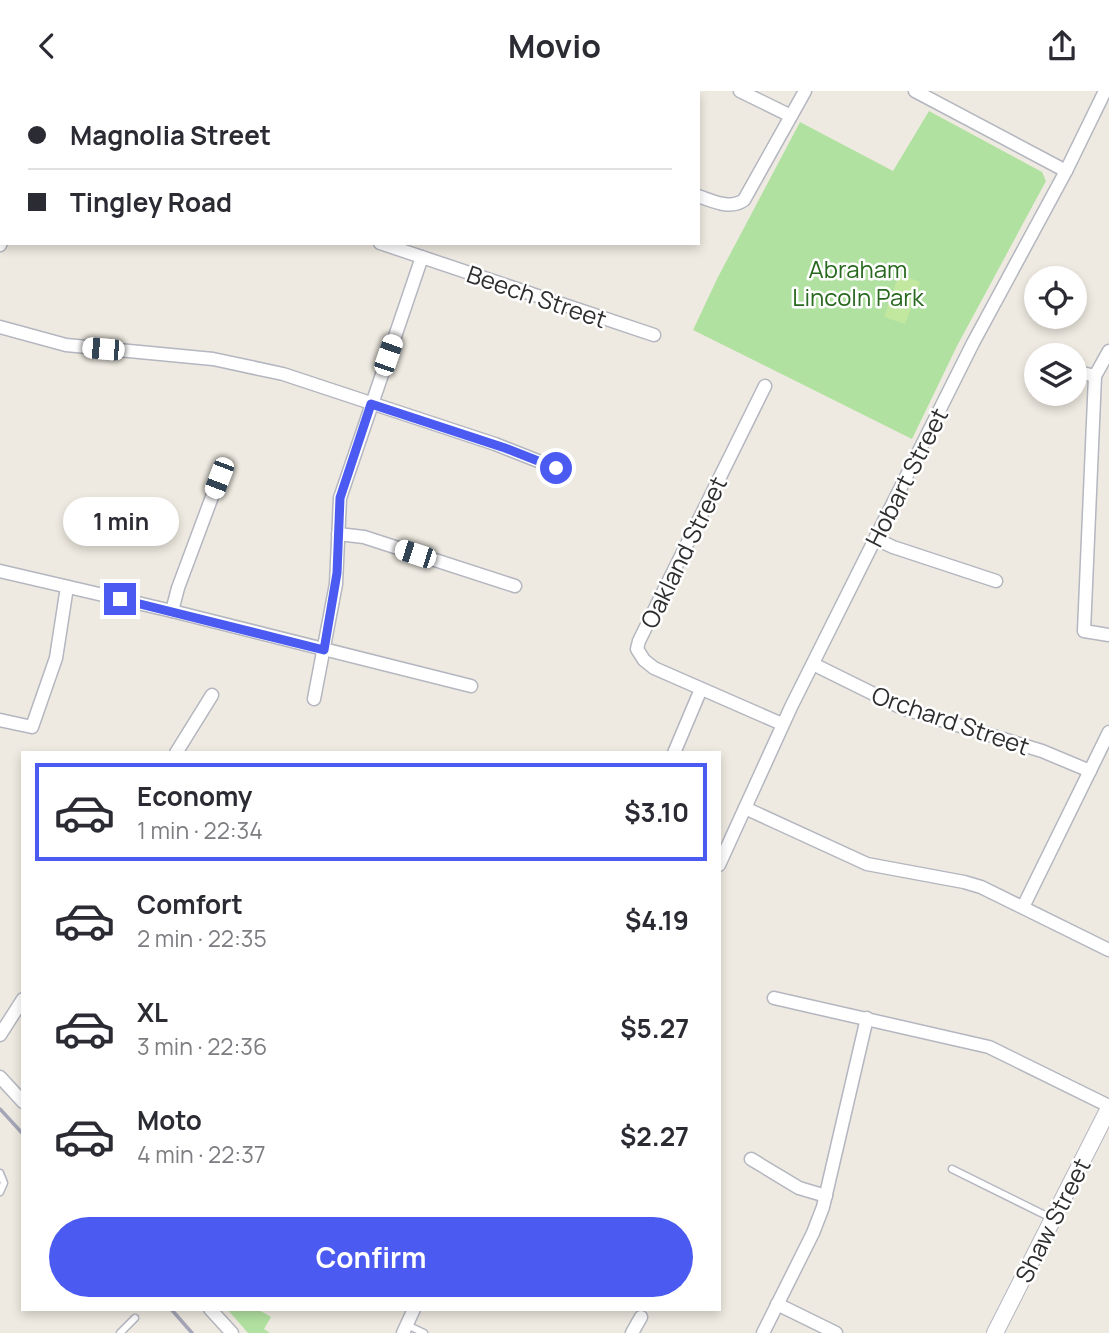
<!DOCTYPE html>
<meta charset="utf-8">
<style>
:root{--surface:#fff;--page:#f7f7f7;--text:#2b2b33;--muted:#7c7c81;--line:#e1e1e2;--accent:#4b5bf1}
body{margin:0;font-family:Manrope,sans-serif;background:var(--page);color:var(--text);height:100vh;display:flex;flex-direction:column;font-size:26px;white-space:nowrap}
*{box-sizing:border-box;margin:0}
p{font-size:23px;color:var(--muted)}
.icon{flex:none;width:38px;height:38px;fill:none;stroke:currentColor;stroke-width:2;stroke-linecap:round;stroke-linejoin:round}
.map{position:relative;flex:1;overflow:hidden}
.side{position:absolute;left:21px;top:660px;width:700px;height:560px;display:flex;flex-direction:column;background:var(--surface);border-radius:0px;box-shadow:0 4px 10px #0003}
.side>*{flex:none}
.top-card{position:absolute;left:0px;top:0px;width:700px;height:154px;box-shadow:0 4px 10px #0003;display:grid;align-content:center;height:154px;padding:0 28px;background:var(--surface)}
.fabs{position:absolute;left:1024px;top:175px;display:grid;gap:14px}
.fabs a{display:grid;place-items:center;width:63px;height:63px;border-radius:50%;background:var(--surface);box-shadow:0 4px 10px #0003;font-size:35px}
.end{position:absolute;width:32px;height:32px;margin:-16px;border:9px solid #4b5bf1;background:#fff;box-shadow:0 0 0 4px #fff}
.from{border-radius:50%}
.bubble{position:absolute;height:49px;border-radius:24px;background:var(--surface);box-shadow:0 4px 10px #0003;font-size:23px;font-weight:700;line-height:49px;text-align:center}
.car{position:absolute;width:21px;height:42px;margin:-21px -10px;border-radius:9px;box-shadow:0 0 5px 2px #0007;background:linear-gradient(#fff 24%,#345 0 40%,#fff 0 76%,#345 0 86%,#fff 0)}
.top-card b{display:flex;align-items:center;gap:24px;height:66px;font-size:26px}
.top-card b+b{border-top:2px solid var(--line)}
.top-card i{width:18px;height:18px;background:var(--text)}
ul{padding:12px 0 0;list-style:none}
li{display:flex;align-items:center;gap:21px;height:98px;margin:0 14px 10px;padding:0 14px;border:4px solid transparent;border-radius:0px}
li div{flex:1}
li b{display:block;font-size:26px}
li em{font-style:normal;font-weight:700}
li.active{border-color:var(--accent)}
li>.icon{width:63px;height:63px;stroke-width:1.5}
.cta{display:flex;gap:14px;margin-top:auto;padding:14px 28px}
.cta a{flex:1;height:80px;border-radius:42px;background:var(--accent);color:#fff;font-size:28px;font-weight:700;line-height:80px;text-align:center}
header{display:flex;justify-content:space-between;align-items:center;height:91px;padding:0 28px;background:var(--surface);font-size:32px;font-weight:700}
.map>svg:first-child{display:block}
.green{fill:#b1e1a1}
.pitch{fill:#c2e79e}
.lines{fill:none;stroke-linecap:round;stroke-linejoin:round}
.service-casing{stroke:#b4b6c0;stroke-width:9}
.minor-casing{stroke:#b4b6c0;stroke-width:15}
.tertiary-casing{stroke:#b4b6c0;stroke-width:18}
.service{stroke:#fff;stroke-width:6}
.minor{stroke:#fff;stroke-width:12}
.tertiary{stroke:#fff;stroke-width:16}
.rail{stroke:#a4a5b6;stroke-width:3.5}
.route{stroke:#4b5bf1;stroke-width:9}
.labels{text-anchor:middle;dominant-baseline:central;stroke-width:5;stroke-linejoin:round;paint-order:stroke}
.park-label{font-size:24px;fill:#28691f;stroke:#fff}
.street-label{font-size:24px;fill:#2e2e2e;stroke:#fff}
</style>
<header><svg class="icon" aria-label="back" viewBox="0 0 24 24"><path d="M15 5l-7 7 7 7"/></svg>Movio<svg class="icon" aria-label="share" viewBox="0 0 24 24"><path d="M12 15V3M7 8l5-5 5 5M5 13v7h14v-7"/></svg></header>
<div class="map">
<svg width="1109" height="1242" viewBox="0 0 1109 1242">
<rect width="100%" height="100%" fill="#eeeae1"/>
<g class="green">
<polygon points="929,20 1042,81 1046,90 957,255 912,348 693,239 718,186 800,31 893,80"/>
<polygon points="227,1218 257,1218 271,1226 264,1238 270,1242 248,1242"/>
</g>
<polygon class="pitch" points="899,183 920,191 905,233 884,226"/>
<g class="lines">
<g class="service-casing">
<g id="service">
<polyline points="952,1078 1053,1128"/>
<polyline points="0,1082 4,1092 0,1101"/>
<polyline points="407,1234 424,1242"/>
<polyline points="120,1242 135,1227"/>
</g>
</g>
<g class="minor-casing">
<g id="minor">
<polyline points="387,0 392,2"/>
<polyline points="740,0 791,25"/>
<polyline points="915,0 1066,80"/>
<polyline points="0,25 2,26"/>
<path d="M 698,105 C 713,110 730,119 744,109 L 805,0"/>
<polyline points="380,152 654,244"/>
<polyline points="0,154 2,149"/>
<polyline points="0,236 66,254 213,268 283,283 495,353 556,377"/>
<polyline points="1109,260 1095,285 1084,540 1109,544"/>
<polyline points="1074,280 1095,285"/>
<polyline points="765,295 639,550 637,558 644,569 654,577 782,633"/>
<polyline points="338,443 364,446 515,495"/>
<polyline points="876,448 893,456 996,490"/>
<polyline points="0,480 172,520 471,595"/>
<polyline points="172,520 178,497 219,387"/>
<polyline points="813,573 902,617 1042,660 1090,680"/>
<polyline points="314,608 336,493 340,407 422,166"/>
<polyline points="0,629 32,636 56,567 67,496"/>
<polyline points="176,662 212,604"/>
<polyline points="674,662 701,598"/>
<polyline points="745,717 867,773 964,791 981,796 1109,859"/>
<polyline points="719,774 791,616 973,252 1066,80 1105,0"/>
<polyline points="1023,816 1109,641"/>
<polyline points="774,907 989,956 1109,1015"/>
<polyline points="0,944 23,908"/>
<polyline points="0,986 23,1011"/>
<polyline points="751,1068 799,1097 826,1105"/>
<polyline points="777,1213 836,1242"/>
<polyline points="210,1218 232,1242"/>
<polyline points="403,1242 414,1218"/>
<polyline points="632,1242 641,1226"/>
<polyline points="763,1242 813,1142 823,1116 867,927"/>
</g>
</g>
<g class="tertiary-casing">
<polyline id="tertiary" points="995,1242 1109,1017"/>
</g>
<use href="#service" class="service"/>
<use href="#minor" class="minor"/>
<use href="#tertiary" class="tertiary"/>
<g class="rail">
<polyline points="0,1018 23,1043"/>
<polyline points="171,1218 192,1242"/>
</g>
</g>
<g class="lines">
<polyline class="route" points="120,508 324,559 337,482 340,407 371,313 505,357 556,377"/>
</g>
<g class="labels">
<g class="park-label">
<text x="858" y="177">Abraham<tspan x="858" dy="28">Lincoln Park</tspan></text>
</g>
<g class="street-label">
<text transform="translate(537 205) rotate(19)">Beech Street</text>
<text transform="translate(906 386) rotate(-63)">Hobart Street</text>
<text transform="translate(683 461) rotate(-64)">Oakland Street</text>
<text transform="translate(951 629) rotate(19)">Orchard Street</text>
<text transform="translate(1052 1129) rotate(-63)">Shaw Street</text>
</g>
</g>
</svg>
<div class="fabs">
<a><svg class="icon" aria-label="locate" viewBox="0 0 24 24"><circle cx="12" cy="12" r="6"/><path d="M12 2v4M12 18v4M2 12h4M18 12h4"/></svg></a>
<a><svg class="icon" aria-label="layers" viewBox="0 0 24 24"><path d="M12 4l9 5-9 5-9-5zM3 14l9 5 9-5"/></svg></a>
</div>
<i class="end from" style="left:556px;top:377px"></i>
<i class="end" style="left:120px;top:508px"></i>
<div class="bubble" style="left:63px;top:406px;width:116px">1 min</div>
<i class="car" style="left:103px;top:258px;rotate:275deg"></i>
<i class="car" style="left:388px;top:264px;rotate:19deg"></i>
<i class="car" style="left:219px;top:387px;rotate:201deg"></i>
<i class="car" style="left:415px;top:463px;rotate:288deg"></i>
<div class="top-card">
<b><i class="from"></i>Magnolia Street</b>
<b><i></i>Tingley Road</b>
</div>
<section class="side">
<ul>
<li class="active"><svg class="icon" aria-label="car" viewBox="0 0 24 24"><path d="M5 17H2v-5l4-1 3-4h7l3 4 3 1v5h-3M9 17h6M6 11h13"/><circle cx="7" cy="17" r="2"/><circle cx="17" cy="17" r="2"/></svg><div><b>Economy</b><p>1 min · 22:34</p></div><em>$3.10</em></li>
<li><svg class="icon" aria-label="car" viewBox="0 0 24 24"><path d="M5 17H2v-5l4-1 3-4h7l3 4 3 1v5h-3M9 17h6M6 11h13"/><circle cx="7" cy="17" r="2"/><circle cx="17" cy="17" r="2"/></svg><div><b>Comfort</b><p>2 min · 22:35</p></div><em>$4.19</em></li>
<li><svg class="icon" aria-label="car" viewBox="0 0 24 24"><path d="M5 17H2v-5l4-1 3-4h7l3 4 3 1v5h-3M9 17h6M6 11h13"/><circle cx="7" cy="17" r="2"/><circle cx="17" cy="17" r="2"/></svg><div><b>XL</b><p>3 min · 22:36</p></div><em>$5.27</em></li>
<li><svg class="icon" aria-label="car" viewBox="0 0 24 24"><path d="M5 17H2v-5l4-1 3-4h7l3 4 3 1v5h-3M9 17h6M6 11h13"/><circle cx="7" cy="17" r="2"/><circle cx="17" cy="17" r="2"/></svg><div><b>Moto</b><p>4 min · 22:37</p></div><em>$2.27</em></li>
</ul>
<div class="cta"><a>Confirm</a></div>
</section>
</div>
